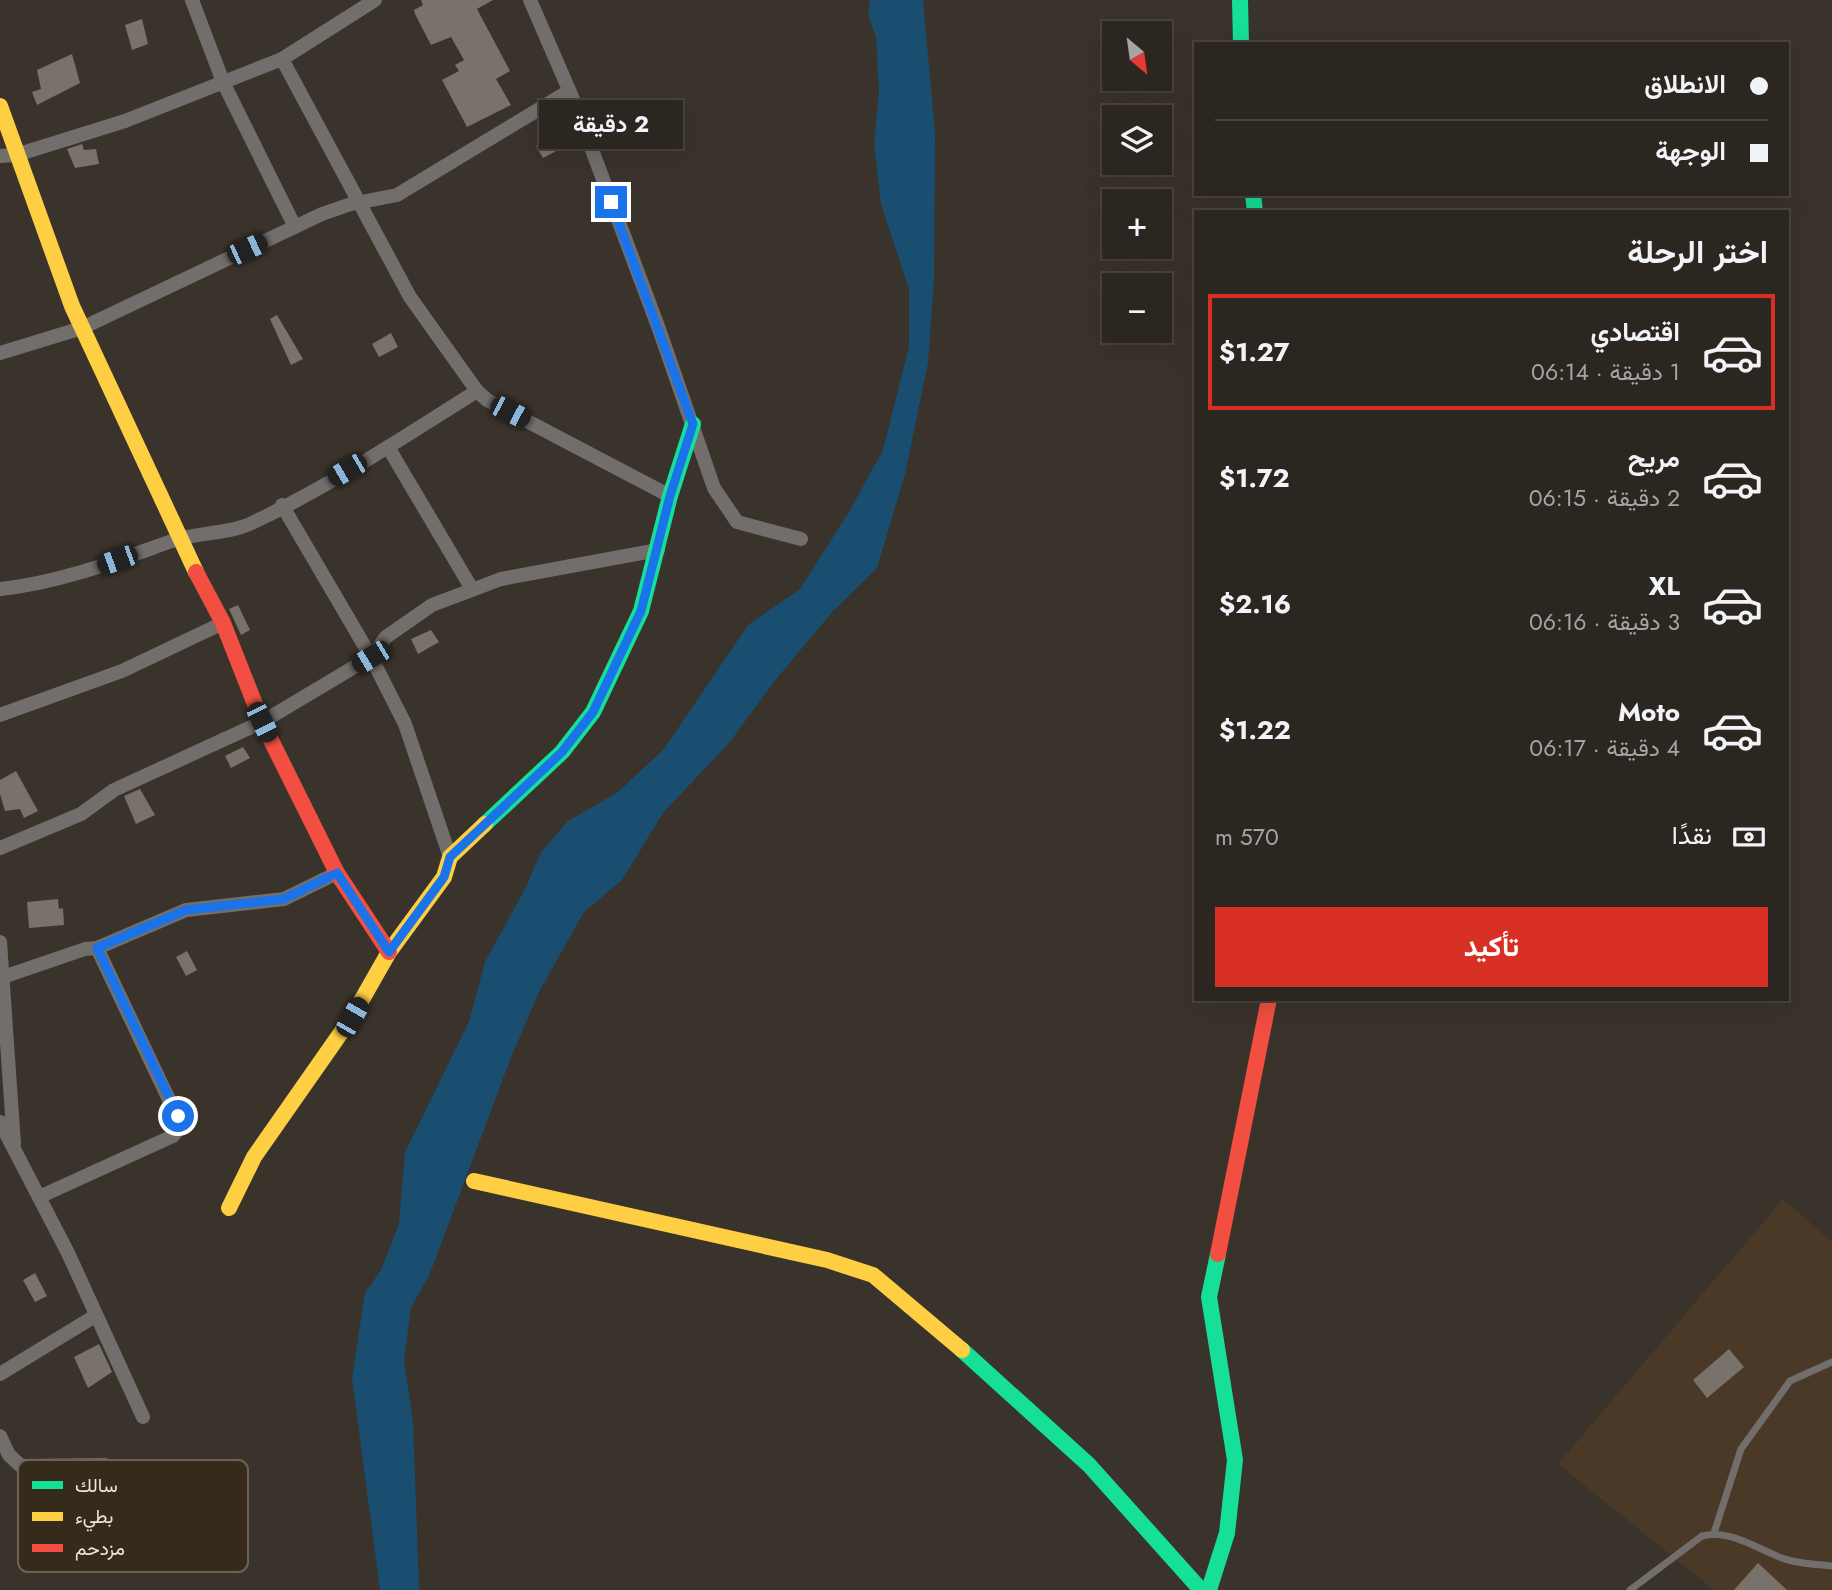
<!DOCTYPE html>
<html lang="ar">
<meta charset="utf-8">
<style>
:root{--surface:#2c2620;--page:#38322d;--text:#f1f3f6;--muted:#a6a5a5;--line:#48433e;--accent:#d93025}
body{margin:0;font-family:Jost,Vazirmatn,sans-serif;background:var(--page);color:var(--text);direction:rtl;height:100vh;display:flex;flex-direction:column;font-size:26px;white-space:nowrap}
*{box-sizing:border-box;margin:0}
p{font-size:23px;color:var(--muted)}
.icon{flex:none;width:38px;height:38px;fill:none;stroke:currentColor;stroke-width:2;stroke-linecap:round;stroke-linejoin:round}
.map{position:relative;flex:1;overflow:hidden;direction:ltr}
.side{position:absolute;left:1194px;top:210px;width:595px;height:791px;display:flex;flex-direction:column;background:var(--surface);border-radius:0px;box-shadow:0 7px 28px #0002,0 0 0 2px var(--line);direction:rtl}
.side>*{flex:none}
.guide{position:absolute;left:1194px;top:42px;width:595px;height:154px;border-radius:0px;box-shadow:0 7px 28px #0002,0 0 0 2px var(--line);direction:rtl;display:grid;align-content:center;height:154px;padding:0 21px;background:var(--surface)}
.needle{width:46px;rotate:151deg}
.controls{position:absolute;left:1102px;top:21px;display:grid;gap:14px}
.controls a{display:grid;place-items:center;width:70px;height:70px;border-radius:0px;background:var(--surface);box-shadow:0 7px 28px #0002,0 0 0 2px var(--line);font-size:35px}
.end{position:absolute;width:32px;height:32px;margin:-16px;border:9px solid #1a73e8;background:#fff;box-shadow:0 0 0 4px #fff}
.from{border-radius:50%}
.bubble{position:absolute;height:49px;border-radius:0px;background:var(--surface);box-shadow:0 7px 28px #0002,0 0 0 2px var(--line);font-size:23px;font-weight:700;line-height:49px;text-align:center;direction:rtl}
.car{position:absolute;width:21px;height:42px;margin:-21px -10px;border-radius:9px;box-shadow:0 0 5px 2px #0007;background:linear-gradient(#222 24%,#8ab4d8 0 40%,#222 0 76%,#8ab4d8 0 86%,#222 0)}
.guide b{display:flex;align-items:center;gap:24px;height:66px;font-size:26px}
.guide b+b{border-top:2px solid var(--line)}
.guide i{width:18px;height:18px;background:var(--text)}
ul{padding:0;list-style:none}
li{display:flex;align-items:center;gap:21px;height:116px;margin:0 14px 10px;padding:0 7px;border:4px solid transparent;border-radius:0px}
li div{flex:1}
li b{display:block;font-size:26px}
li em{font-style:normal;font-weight:700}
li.current{border-color:var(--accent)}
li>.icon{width:63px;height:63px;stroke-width:1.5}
h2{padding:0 21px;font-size:32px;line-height:84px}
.pay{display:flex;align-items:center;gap:18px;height:77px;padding:0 21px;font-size:26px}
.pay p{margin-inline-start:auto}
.cta{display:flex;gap:14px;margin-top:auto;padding:14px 21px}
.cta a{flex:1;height:80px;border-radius:0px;background:var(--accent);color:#fff;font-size:28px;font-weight:700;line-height:80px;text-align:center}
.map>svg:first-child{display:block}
.built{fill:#493926}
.water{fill:#194e70}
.building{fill:#78726b}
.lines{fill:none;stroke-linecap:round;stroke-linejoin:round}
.lane{stroke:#726e6c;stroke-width:7}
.street{stroke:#726e6c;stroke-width:14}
.fast{stroke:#16e098;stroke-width:16}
.slow{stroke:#ffcf43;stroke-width:16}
.jam{stroke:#f24e42;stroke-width:16}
.route{stroke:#1a73e8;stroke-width:9}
.key{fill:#362a1b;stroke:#6d6255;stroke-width:2}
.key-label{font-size:19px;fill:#ede5db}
</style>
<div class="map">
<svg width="1832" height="1590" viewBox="0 0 1832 1590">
<rect width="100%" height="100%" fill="#3a332b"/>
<polygon class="built" points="1783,1199 1832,1242 1832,1590 1714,1590 1558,1464"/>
<polygon class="water" points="870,0 923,0 935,132 934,279 928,363 905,474 877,568 833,611 777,678 729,743 663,813 622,880 584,912 539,992 510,1060 429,1276 411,1307 404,1360 413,1421 419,1590 380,1590 352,1378 365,1293 381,1270 399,1224 405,1152 469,1022 485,962 525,889 541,852 568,821 618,792 664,749 748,625 800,589 849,512 883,450 909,347 909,289 881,204 874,143 879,93 876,37 868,15"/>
<g class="building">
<polygon points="421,0 493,0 477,9 510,71 496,79 511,105 467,127 442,80 459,71 455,65 464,60 451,37 431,45 415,14 414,10 423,5"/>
<polygon points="142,19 148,44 132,50 125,25"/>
<polygon points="72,54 80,83 37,105 32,92 41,89 37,70"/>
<polygon points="565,130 573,142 543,158 536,146"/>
<polygon points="82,144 84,150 96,149 99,164 75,168 67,149"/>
<polygon points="277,315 303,359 291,365 270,319"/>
<polygon points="391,333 398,347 379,357 372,344"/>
<polygon points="238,605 250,630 241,635 229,609"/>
<polygon points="431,630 439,642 418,654 411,639"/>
<polygon points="243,747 250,758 231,768 225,756"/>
<polygon points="16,771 38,811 24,818 20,809 5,811 0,794 0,780"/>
<polygon points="140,789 155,815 136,824 124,796"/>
<polygon points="58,899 59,909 63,908 64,925 29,928 27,902"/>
<polygon points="187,951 197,970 186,976 176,957"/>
<polygon points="35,1273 47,1296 35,1302 23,1280"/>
<polygon points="99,1344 112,1372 88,1388 74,1357"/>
<polygon points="1729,1349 1744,1367 1707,1398 1693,1380"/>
<polygon points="1758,1563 1787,1590 1734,1590"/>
</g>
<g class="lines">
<g class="lane">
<polyline points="1714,1533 1741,1449 1790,1381 1832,1362"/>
<path d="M 1630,1590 L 1702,1536 C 1731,1529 1755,1548 1782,1558 C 1797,1564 1815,1564 1832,1566"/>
</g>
<g class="street">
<polyline points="192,0 223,82 295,227"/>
<polyline points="530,0 573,99 659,329 714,488 737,522 801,539"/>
<polyline points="282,59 410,297 477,391 487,400 670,496"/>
<polyline points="0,156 16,155 125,121 282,59 375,0"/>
<polyline points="0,353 82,328 322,214 351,204 397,195 569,91"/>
<polyline points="388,447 472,589"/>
<polyline points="282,505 371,657 405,724 450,857"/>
<path d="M 0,589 C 59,583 113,562 169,542 C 195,532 226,535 252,523 C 330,486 404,437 477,391"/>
<polyline points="0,715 122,671 223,623"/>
<polyline points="0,848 81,814 114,790 262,722 371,657 386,637 432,605 501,579 658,550"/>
<polyline points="0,942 14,1144"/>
<polyline points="3,977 85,949 97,948 186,910 284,899 337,873"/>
<polyline points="0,1122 68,1253 143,1417"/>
<polyline points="39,1197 173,1136 181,1125 97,948"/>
<polyline points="0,1374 95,1316"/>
<polyline points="0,1436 9,1455 21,1466 105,1465"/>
</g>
<g class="fast">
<polyline points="1240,0 1241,44"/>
<polyline points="1253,194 1255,212"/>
<polyline points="485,824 562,752 593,712 641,611 670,496 693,424"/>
<polyline points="962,1350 1089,1465 1201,1590"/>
<polyline points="1209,1590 1227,1533 1235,1460 1209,1297 1218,1254"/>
</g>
<g class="slow">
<polyline points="0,106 72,306 196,572"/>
<polyline points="474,1181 827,1260 873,1275 962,1350"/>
<polyline points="229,1208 254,1157 352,1017 389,952 444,877 450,857 485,824"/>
</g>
<g class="jam">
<polyline points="196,572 223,623 262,722 337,873 389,952"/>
<polyline points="1218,1254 1269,999"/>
</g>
</g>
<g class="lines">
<polyline class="route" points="178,1116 97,948 186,910 284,899 337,873 389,952 444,877 450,857 562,752 593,712 641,611 670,496 693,424 611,202"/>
</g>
<rect x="18" y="1460" width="230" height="112" rx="10" class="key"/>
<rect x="32" y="1481" width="31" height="8" fill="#16e098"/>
<rect x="32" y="1512" width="31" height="9" fill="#ffcf43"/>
<rect x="32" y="1544" width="31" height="8" fill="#f24e42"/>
<g class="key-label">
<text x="75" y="1492">سالك</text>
<text x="75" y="1523">بطيء</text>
<text x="75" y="1555">مزدحم</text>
</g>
</svg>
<div class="controls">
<a><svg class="needle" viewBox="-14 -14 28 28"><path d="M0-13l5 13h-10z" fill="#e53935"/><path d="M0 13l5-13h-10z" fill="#a6a5a5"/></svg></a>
<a><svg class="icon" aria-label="layers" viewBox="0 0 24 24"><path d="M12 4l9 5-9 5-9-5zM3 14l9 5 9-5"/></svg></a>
<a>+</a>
<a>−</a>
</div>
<i class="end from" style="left:178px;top:1116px"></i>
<i class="end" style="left:611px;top:202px"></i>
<div class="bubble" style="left:539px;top:100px;width:144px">2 دقيقة</div>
<i class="car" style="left:247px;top:249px;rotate:65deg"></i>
<i class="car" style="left:510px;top:412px;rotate:117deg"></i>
<i class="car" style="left:347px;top:470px;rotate:240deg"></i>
<i class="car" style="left:117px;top:560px;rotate:250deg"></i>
<i class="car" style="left:371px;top:657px;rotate:239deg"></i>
<i class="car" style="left:262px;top:722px;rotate:154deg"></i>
<i class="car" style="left:352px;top:1017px;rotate:30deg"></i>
<div class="guide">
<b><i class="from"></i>الانطلاق</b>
<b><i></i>الوجهة</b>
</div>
<section class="side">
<h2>اختر الرحلة</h2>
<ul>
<li class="current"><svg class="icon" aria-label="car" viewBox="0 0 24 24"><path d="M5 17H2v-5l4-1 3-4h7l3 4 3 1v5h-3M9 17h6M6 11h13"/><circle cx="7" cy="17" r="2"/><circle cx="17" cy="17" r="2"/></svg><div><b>اقتصادي</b><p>1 دقيقة · 06:14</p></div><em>$1.27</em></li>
<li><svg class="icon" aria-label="car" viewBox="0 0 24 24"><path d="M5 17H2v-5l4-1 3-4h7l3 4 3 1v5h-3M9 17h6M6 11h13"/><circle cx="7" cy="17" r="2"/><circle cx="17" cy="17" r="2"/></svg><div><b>مريح</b><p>2 دقيقة · 06:15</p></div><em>$1.72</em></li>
<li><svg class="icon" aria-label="car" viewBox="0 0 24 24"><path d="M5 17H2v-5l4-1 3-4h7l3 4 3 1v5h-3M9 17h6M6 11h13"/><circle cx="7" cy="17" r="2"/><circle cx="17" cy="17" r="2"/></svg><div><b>XL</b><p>3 دقيقة · 06:16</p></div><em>$2.16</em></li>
<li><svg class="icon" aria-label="car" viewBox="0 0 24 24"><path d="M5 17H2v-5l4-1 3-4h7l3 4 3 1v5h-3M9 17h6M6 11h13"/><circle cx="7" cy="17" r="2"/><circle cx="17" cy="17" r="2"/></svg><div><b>Moto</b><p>4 دقيقة · 06:17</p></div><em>$1.22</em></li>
</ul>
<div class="pay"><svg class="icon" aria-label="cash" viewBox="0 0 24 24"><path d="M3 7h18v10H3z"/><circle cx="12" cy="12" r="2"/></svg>نقدًا<p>570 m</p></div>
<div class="cta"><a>تأكيد</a></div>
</section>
</div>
